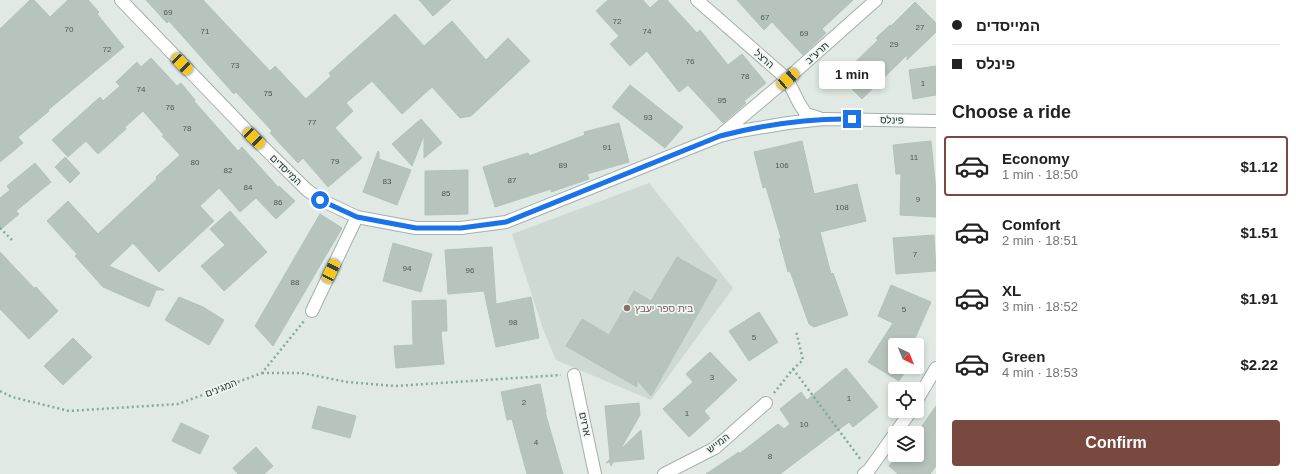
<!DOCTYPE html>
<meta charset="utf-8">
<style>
:root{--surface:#fff;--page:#f2f2f2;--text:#222;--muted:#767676;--line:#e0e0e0;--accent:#794940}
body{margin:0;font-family:Helvetica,Heebo,sans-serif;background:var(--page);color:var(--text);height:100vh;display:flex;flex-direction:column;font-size:15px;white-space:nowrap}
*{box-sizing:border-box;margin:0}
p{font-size:13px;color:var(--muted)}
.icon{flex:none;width:22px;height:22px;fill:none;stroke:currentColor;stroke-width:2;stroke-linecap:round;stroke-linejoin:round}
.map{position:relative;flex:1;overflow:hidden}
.drawer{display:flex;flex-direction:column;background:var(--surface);width:360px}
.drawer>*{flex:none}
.top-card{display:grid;align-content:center;height:88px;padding:0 16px;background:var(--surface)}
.needle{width:26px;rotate:137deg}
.buttons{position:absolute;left:888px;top:338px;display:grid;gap:8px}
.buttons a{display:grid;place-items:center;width:36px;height:36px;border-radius:4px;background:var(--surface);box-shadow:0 2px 6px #0003;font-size:20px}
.end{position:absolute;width:18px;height:18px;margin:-9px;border:5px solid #1a73e8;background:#fff;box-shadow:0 0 0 2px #fff}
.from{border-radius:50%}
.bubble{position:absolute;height:28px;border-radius:4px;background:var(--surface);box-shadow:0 2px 6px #0003;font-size:13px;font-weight:600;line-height:28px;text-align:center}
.car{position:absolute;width:12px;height:24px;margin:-12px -6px;border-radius:5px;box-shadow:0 0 3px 1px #0007;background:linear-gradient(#f5c518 24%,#345 0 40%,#f5c518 0 76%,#345 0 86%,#f5c518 0)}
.top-card b{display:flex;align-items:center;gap:14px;height:38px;font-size:15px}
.top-card b+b{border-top:1px solid var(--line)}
.top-card i{width:10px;height:10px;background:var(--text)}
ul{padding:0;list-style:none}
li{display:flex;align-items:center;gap:12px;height:60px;margin:0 8px 6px;padding:0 8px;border:2px solid transparent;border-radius:4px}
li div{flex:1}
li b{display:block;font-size:15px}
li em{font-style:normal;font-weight:600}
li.selected{border-color:var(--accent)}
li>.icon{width:36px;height:36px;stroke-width:1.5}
h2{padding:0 16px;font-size:18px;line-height:48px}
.button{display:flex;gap:8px;margin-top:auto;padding:8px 16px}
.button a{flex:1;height:46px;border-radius:4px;background:var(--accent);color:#fff;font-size:16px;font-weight:600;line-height:46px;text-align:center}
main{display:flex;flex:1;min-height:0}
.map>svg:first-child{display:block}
.built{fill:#cfd9d3}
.building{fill:#b6c4bd;stroke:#b3c2bb}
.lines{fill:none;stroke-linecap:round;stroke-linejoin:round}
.minor-casing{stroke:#a4b0aa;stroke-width:14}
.path{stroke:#84aa9a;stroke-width:2.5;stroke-dasharray:2 3;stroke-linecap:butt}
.minor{stroke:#fff;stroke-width:12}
.route{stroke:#1a73e8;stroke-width:5}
.education-dot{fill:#8d6e63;stroke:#f0f6f3;stroke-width:1.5}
.labels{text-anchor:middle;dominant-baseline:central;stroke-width:3.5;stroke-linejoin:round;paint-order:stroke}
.number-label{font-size:8px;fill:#485b53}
.street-label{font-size:10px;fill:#233830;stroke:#f0f6f3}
.education-label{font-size:10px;fill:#785e54;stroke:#f0f6f3;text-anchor:start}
</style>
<main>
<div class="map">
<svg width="936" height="474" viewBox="0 0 936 474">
<rect width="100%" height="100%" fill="#e0e9e4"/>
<polygon class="built" points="649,183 733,288 651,400 556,360 543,329 512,234"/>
<g class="building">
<polygon points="30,0 34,0 50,17 68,0 88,0 99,12 97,14 124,47 48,110 49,111 18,137 23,143 0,162 0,29"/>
<polygon points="146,0 203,0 270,71 275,66 306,99 331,76 329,73 395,14 424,46 452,21 486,60 508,38 530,61 471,116 460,118 432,87 402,114 372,81 346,103 353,111 335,128 362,158 328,187 303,158 298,163 270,133 272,131 236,92 234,94 169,21 167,23"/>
<polygon points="419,0 451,0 433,16"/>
<polygon points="608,0 643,0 650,8 659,0 667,0 697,33 700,30 728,65 742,54 766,83 744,101 746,103 723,123 688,85 679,92 647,51 630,66 610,44 619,36 596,11"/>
<polygon points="737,0 853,0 822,29 826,33 803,55 772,22 764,30"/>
<polygon points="915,2 936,23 936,32 907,60 907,55 862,99 840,77 878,40 876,38 890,25 891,26"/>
<polygon points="151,58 177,86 181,83 195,100 194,101 238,151 242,147 278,187 279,186 295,201 276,219 256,198 240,212 219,188 200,206 214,221 159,272 133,243 109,266 164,290 156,290 149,307 103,287 75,256 77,254 47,221 68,201 98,234 157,179 156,177 180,155 162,136 164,135 143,111 125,127 126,129 98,154 86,141 68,157 52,140 100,97 103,101 120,86 116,82 137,62 141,67"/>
<polygon points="936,66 936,95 913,99 909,70"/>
<polygon points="630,85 683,127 665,148 612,107"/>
<polygon points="421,119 442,143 424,158 424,135 412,166 392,144"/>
<polygon points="619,123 629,162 587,174 589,179 551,192 551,189 495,207 483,167 528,153 529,156 585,135 584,132"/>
<polygon points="802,141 814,194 857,184 866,221 820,232 831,274 833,273 848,315 814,327 809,324 790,271 788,272 779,239 781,238 766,187 763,188 754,152"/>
<polygon points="931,141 936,191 936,217 900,215 901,174 896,174 893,145"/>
<polygon points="378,151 379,152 379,159 411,170 397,205 363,192"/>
<polygon points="65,157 80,173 70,183 55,167"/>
<polygon points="35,163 51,182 16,211 19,214 0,230 0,198 10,190 7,186"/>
<polygon points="468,170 468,214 425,215 425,171"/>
<polygon points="230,211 267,252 224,291 201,266 225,245 210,229"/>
<polygon points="320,214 342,228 273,346 255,326"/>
<polygon points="934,235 936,271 896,274 893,238"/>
<polygon points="393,243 432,254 421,292 383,281"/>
<polygon points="492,247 496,304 531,297 539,338 496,347 484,291 448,294 445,250"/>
<polygon points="0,252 34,288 36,287 58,311 29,339 0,309"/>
<polygon points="677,257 717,280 651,396 637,380 637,387 566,346 582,319 609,335 634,291 651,301"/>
<polygon points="891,285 931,302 912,345 895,345 895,367 908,367 899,381 868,362 893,323 878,316"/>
<polygon points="179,297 203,307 224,320 209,345 165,320"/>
<polygon points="446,300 447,331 441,331 444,364 396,368 394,346 413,345 412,301"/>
<polygon points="759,312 778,342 749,361 729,331"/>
<polygon points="73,338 92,357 63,385 44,366"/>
<polygon points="710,352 737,380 704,411 710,418 689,437 663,409 693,382 686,374"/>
<polygon points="846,368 878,407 853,427 849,422 780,474 706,474 739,452 739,454 778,424 784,429 790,424 780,409 801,392 807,400"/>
<polygon points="540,384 546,412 545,412 563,474 527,474 512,419 507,420 501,392"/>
<polygon points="639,403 640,415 620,450 641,430 644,459 613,462 611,466 610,462 606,463 610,459 605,406"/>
<polygon points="318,406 356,416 350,438 312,428"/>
<polygon points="936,406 936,466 930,474 898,474 889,466 898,455 917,455 917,433"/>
<polygon points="181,423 209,436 200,454 172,441"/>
<polygon points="256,447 273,466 264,474 238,474 233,468"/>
</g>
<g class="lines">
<g class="minor-casing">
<g id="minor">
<polyline points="121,0 254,138 307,190 321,200 357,217 416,228 461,228 506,222 720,136 740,131 788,123 824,119 936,121"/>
<polyline points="697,0 787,79 799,103 806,114 819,118"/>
<polyline points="723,133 787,79 876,0"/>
<polyline points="312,311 357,217"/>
<polyline points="574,375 595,474"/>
<polyline points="917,400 936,368"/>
<polyline points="664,474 715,448 766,403"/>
<polyline points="864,474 869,470 911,411"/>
</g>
</g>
<g class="path">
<polyline points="0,228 12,240"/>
<polyline points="793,369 861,460"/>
<polyline points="262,373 302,373 347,382 395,386 561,375"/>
<polyline points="0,391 12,397 69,411 178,404 262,373 304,321"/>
<polyline points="774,393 793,369 803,360 796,331"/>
</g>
<use href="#minor" class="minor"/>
</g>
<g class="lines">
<path class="route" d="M 320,200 L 357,217 L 416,228 L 461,228 L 506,222 L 720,136 C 763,125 807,118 852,119"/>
</g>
<circle class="education-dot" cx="627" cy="308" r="4"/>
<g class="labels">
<g class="number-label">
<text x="168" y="12">69</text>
<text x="765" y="17">67</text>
<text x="617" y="21">72</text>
<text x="920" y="27">27</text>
<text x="69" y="29">70</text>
<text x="205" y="31">71</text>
<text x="647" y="31">74</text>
<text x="804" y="33">69</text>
<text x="894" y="44">29</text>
<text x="107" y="49">72</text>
<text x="690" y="61">76</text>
<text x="235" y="65">73</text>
<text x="745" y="76">78</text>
<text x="923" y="83">1</text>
<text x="141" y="89">74</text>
<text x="268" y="93">75</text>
<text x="722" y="100">95</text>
<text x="170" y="107">76</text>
<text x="648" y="117">93</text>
<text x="312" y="122">77</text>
<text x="187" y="128">78</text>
<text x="607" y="147">91</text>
<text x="914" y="157">11</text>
<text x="335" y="161">79</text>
<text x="195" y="162">80</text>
<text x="563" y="165">89</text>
<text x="782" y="165">106</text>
<text x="228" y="170">82</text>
<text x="512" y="180">87</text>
<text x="387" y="181">83</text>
<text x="248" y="187">84</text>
<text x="446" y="193">85</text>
<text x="918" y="199">9</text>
<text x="278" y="202">86</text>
<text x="842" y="207">108</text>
<text x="915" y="254">7</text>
<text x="407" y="268">94</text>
<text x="470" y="270">96</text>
<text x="295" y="282">88</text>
<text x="904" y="309">5</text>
<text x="513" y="322">98</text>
<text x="754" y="337">5</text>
<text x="712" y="377">3</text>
<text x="849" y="398">1</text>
<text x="524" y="402">2</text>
<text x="687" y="413">1</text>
<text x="804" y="424">10</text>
<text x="536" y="442">4</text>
<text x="770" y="456">8</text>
</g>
<g class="street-label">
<text transform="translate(817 53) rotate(-42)">תרע"ב</text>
<text transform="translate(764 59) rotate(41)">הרצל</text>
<text transform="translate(892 120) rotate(1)">פינלס</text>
<text transform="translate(286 170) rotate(44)">המייסדים</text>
<text transform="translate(221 388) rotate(-21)">המגינים</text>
<text transform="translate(585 424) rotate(78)">ארזים</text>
<text transform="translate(718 443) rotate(-36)">המייש</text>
</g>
<g class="education-label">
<text x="635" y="308">בית ספר יעבץ</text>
</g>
</g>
</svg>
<div class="buttons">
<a><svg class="needle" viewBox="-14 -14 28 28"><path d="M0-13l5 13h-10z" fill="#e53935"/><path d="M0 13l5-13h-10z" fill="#767676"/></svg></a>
<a><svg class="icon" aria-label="locate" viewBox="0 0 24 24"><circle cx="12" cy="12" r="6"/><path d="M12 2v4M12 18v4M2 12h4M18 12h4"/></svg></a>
<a><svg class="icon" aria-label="layers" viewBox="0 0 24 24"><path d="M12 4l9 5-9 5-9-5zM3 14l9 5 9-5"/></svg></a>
</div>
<i class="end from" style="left:320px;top:200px"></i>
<i class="end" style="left:852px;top:119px"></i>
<div class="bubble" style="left:819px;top:61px;width:66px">1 min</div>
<i class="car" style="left:182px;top:64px;rotate:136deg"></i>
<i class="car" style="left:788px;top:79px;rotate:48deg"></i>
<i class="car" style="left:254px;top:138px;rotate:134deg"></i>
<i class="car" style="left:331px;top:271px;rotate:26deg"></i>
</div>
<section class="drawer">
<div class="top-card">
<b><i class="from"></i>המייסדים</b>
<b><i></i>פינלס</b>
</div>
<h2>Choose a ride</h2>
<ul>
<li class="selected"><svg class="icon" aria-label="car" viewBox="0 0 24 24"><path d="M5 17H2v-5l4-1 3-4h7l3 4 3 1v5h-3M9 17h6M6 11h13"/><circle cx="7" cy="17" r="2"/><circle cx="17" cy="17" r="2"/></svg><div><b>Economy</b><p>1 min · 18:50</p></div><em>$1.12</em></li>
<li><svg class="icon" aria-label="car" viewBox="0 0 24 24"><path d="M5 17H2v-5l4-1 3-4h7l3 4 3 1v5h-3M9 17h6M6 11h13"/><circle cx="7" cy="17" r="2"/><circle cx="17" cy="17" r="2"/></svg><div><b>Comfort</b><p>2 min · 18:51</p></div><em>$1.51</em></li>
<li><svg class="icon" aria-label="car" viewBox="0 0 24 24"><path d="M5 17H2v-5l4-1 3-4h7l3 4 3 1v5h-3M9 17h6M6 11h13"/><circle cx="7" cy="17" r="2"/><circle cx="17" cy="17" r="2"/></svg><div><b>XL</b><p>3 min · 18:52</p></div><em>$1.91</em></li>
<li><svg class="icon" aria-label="car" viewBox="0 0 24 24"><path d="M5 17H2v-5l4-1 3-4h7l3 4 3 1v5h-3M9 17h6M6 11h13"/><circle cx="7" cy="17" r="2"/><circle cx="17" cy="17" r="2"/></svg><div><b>Green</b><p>4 min · 18:53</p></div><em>$2.22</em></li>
</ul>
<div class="button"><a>Confirm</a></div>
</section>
</main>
